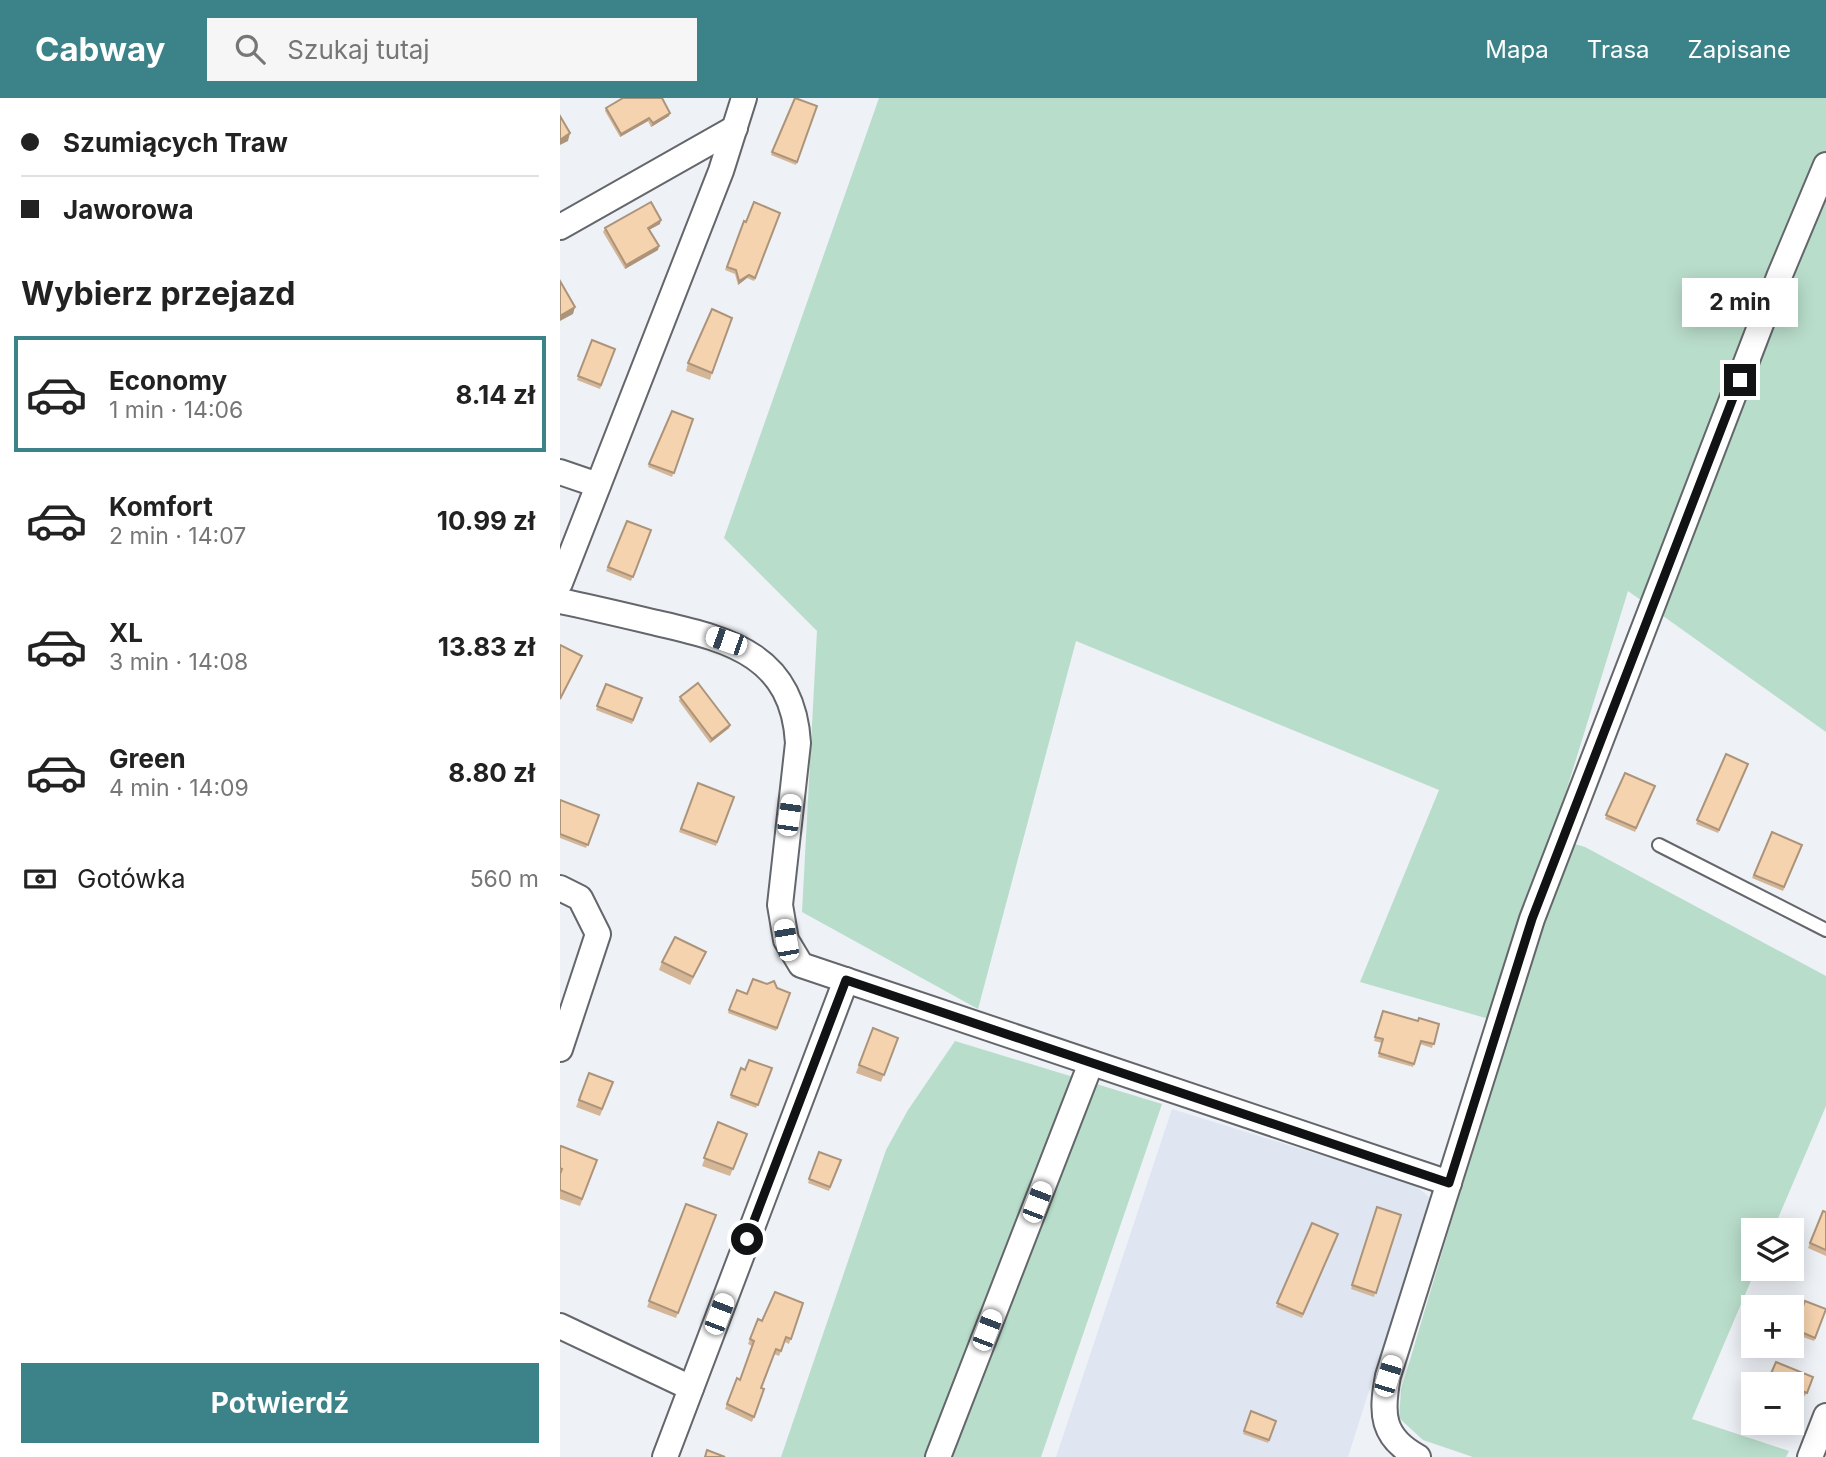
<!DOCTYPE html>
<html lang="pl">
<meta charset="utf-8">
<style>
:root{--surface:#fff;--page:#f6f6f6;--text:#222;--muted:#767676;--line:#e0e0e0;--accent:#3b8389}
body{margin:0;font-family:Inter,sans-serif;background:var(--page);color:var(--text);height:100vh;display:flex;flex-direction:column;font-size:26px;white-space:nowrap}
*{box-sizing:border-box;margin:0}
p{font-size:23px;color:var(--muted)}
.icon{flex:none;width:38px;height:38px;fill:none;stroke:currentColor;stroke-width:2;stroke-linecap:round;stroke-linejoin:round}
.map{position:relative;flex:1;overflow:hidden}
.sheet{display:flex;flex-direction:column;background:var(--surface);width:560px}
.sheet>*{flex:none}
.banner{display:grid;align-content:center;height:154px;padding:0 21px;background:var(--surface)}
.buttons{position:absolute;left:1181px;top:1120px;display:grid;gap:14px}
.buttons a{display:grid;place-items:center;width:63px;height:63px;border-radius:0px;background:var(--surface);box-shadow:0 4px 18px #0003;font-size:35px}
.end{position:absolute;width:32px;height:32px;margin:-16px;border:9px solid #111214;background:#fff;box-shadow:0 0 0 4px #fff}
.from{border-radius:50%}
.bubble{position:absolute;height:49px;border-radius:0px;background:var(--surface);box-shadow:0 4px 18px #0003;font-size:23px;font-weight:700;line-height:49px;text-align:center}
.car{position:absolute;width:21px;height:42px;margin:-21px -10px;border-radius:9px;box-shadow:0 0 5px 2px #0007;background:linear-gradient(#fff 24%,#345 0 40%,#fff 0 76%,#345 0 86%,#fff 0)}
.banner b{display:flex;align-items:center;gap:24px;height:66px;font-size:26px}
.banner b+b{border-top:2px solid var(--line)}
.banner i{width:18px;height:18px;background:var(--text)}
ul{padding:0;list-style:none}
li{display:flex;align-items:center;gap:21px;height:116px;margin:0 14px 10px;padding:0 7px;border:4px solid transparent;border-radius:0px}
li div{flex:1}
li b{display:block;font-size:26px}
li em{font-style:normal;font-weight:700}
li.current{border-color:var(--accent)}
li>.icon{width:63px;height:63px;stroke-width:1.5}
h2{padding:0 21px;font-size:32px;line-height:84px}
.pay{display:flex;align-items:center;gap:18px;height:77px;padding:0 21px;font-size:26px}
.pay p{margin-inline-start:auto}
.button{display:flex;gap:14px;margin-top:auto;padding:14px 21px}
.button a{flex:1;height:80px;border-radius:0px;background:var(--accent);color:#fff;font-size:28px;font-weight:700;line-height:80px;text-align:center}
header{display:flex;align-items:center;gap:42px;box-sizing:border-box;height:98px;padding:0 35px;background:var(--accent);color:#fff}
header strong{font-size:33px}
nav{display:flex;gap:38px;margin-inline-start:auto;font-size:24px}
.search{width:490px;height:63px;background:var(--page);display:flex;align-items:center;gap:18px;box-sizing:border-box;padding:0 24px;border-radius:0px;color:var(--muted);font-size:26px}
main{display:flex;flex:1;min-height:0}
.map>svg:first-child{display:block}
.built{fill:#dfe6f2}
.green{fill:#b9ddcb}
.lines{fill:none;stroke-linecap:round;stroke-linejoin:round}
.service-casing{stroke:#63666a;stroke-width:16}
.minor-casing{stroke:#63666a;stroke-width:28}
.service{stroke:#fff;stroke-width:12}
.minor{stroke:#fff;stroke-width:24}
.wall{fill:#d4b596}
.shaded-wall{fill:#ac947a}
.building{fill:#f6d3af;stroke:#ac947a;stroke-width:2}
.route{stroke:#111214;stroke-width:9}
</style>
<header>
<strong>Cabway</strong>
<div class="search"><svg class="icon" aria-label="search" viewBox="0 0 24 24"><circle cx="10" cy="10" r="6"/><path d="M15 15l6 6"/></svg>Szukaj tutaj</div>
<nav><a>Mapa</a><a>Trasa</a><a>Zapisane</a></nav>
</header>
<main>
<section class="sheet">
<div class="banner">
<b><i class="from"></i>Szumiących Traw</b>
<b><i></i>Jaworowa</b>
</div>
<h2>Wybierz przejazd</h2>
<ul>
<li class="current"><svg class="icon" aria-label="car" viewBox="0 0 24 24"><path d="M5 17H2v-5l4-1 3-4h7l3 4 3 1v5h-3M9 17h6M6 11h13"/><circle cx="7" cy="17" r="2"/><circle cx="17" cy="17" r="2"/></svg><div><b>Economy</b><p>1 min · 14:06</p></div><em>8.14 zł</em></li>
<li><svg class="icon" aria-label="car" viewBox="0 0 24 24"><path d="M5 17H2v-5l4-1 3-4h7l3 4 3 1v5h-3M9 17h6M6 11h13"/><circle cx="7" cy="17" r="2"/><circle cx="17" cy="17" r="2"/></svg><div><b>Komfort</b><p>2 min · 14:07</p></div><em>10.99 zł</em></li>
<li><svg class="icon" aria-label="car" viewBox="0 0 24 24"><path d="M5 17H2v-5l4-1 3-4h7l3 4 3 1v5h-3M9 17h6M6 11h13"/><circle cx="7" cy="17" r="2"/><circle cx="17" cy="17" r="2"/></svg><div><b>XL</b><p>3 min · 14:08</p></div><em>13.83 zł</em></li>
<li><svg class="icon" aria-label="car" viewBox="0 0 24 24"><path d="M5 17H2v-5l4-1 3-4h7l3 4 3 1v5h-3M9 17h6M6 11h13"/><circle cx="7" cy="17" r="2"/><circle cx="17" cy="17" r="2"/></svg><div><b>Green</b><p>4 min · 14:09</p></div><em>8.80 zł</em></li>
</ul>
<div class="pay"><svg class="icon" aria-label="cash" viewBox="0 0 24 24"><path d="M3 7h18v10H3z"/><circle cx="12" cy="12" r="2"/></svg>Gotówka<p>560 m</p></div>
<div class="button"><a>Potwierdź</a></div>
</section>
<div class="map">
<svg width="1266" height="1359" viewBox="0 0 1266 1359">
<rect width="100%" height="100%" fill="#eef1f6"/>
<polygon class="built" points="612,1011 854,1086 870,1100 788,1359 496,1359"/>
<g class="green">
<polygon points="319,0 1266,0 1266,634 1068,493 992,739 1025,749 1266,878 1266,1008 1213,1132 1194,1132 1194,1171 1196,1171 1132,1321 1229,1353 1226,1359 913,1359 863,1342 839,1320 841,1292 950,927 800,884 879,692 516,543 418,911 242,814 257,533 164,440"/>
<polygon points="395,943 602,1006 481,1359 221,1359 326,1052 348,1012"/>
</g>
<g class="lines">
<g class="service-casing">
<polyline id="service" points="1099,747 1266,832"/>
</g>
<g class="minor-casing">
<g id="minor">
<polyline points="0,129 175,30"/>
<polyline points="0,374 38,387"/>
<polyline points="0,485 161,73 184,0"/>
<path d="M 0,503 C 34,510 67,518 101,526 C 172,542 233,559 238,645 L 220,807 L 226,842 L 241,867 L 889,1085"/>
<polyline points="0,790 20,800 38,836 0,951"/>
<polyline points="0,1228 131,1290"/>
<polyline points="105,1359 286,882"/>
<polyline points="378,1359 531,965"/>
<path d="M 858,1359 C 821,1339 821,1315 828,1278 L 972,821 L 1219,179 L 1266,67"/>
<polyline points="1250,1359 1266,1318"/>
</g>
</g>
<use href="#service" class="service"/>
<use href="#minor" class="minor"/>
</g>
<g class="wall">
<polygon points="235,0 257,8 236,67 211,57"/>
<polygon points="46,10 109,18 91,29 88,23 60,39 45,13"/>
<polygon points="220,115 194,183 187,180 178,187 175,176 165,172 184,123 186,124"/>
<polygon points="100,126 89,132 98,152 65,171 43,134 45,130"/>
<polygon points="32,242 55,251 40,291 17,282"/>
<polygon points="128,265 152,275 150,282 126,273"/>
<polygon points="112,313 133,321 112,379 88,369"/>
<polygon points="67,423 91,432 71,483 46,473"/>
<polygon points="46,586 82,600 72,626 36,612"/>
<polygon points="120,599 170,627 169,630 150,645 119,603"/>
<polygon points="1166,656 1188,666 1158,735 1136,726"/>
<polygon points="1065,675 1095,688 1075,734 1045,721"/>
<polygon points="138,685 174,699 156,748 119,734"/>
<polygon points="0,702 39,717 26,750 0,740"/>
<polygon points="1212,734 1242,747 1223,793 1192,780"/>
<polygon points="146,854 130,887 99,872 102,864"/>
<polygon points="207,886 230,895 216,933 168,915 177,892 187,896"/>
<polygon points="823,913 858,923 879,926 872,950 860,946 853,969 818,959 822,945 814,943"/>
<polygon points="313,930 338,940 321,984 296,975"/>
<polygon points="181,970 185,972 212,970 196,1010 170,1000"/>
<polygon points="29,975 53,984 40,1018 16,1009"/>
<polygon points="158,1024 187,1036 170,1078 142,1068"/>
<polygon points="0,1051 37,1062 20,1108 0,1101"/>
<polygon points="259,1054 281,1062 269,1093 248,1085"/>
<polygon points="126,1106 156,1117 116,1220 87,1209"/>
<polygon points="817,1109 841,1117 814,1199 791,1191"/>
<polygon points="1263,1113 1266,1114 1266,1158 1248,1150"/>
<polygon points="752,1125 778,1136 742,1220 716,1209"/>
<polygon points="1245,1203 1265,1215 1254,1243 1232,1235"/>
<polygon points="243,1205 229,1246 225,1244 219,1258 214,1256 201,1290 204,1291 192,1324 165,1311 177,1280 180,1282 192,1248 188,1246 198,1221 202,1223"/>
<polygon points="1216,1264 1253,1279 1245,1298 1232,1293 1232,1286 1216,1286 1208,1283"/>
<polygon points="691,1313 716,1323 708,1345 683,1336"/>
</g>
<g class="shaded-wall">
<polygon points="110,15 109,18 91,29 93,25"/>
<polygon points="89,20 88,23 60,39 61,36"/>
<polygon points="10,35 8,43 0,47 0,42"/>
<polygon points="101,122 100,126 87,133 88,130"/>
<polygon points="99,148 98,152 65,171 66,167"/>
<polygon points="189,177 187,180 178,187 179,183"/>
<polygon points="15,209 13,216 0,223 0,218"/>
<polygon points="170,627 169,630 150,645 152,641"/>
</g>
<g class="building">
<polygon points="63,0 102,0 110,15 93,25 89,20 61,36 46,10"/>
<polygon points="235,0 257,8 237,64 212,54"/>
<polygon points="0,18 10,35 0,42"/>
<polygon points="91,104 101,122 88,130 99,148 66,167 45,130"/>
<polygon points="194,104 220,115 195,180 189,177 179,183 176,172 167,169 184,123 186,124"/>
<polygon points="0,183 15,209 0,218"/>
<polygon points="152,211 172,220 152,275 128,265"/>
<polygon points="32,242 55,251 41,287 18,278"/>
<polygon points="112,313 133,321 114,375 89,366"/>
<polygon points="67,423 91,432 73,479 48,469"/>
<polygon points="0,547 22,558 0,601"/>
<polygon points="138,585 170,627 152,641 120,599"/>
<polygon points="46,586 82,600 73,622 37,608"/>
<polygon points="1166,656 1188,666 1159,732 1137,722"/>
<polygon points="1065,675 1095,688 1076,730 1046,717"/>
<polygon points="138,685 174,699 157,744 121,731"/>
<polygon points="0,702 39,717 28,747 0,736"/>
<polygon points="1212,734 1242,747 1224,789 1194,777"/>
<polygon points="115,839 146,854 133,879 102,864"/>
<polygon points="193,881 207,886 214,883 217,890 230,895 217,930 169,912 177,892 187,896"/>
<polygon points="823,913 858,923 859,920 879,926 874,946 861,943 854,966 819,955 823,941 815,939"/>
<polygon points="313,930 338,940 324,977 299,967"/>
<polygon points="189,962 212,970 198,1007 171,997 181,970 185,972"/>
<polygon points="29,975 53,984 42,1011 19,1002"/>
<polygon points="158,1024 187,1036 173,1071 144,1060"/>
<polygon points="1,1048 37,1062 22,1101 0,1092 0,1076 2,1071 0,1070 0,1051"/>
<polygon points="259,1054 281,1062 270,1089 249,1081"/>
<polygon points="126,1106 156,1117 118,1215 89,1203"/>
<polygon points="817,1109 841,1117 816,1195 792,1187"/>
<polygon points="1263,1113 1266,1114 1266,1152 1250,1145"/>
<polygon points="752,1125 778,1136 743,1216 717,1205"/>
<polygon points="215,1194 243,1205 231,1241 226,1239 221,1253 216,1251 201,1290 204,1291 194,1319 167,1306 177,1280 180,1282 194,1243 190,1241 198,1221 202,1223"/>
<polygon points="1245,1203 1266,1211 1255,1240 1234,1231"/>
<polygon points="1216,1264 1253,1279 1247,1295 1232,1289 1232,1286 1226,1286 1209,1280"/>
<polygon points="691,1313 716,1323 709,1342 684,1333"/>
<polygon points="147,1352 165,1359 145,1359"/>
</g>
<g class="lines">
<polyline class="route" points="187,1141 286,882 889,1085 972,821 1180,282"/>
</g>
</svg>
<div class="buttons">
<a><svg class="icon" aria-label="layers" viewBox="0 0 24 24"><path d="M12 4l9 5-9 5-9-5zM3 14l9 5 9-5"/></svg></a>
<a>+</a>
<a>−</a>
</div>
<i class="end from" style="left:187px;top:1141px"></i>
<i class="end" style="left:1180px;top:282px"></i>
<div class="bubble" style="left:1122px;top:180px;width:116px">2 min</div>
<i class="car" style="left:166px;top:543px;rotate:289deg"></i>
<i class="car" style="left:229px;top:717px;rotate:8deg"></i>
<i class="car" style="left:226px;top:842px;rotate:350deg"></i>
<i class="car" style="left:477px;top:1104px;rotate:21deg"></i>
<i class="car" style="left:159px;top:1216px;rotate:21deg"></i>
<i class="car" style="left:427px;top:1232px;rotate:21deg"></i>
<i class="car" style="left:828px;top:1278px;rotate:17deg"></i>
</div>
</main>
